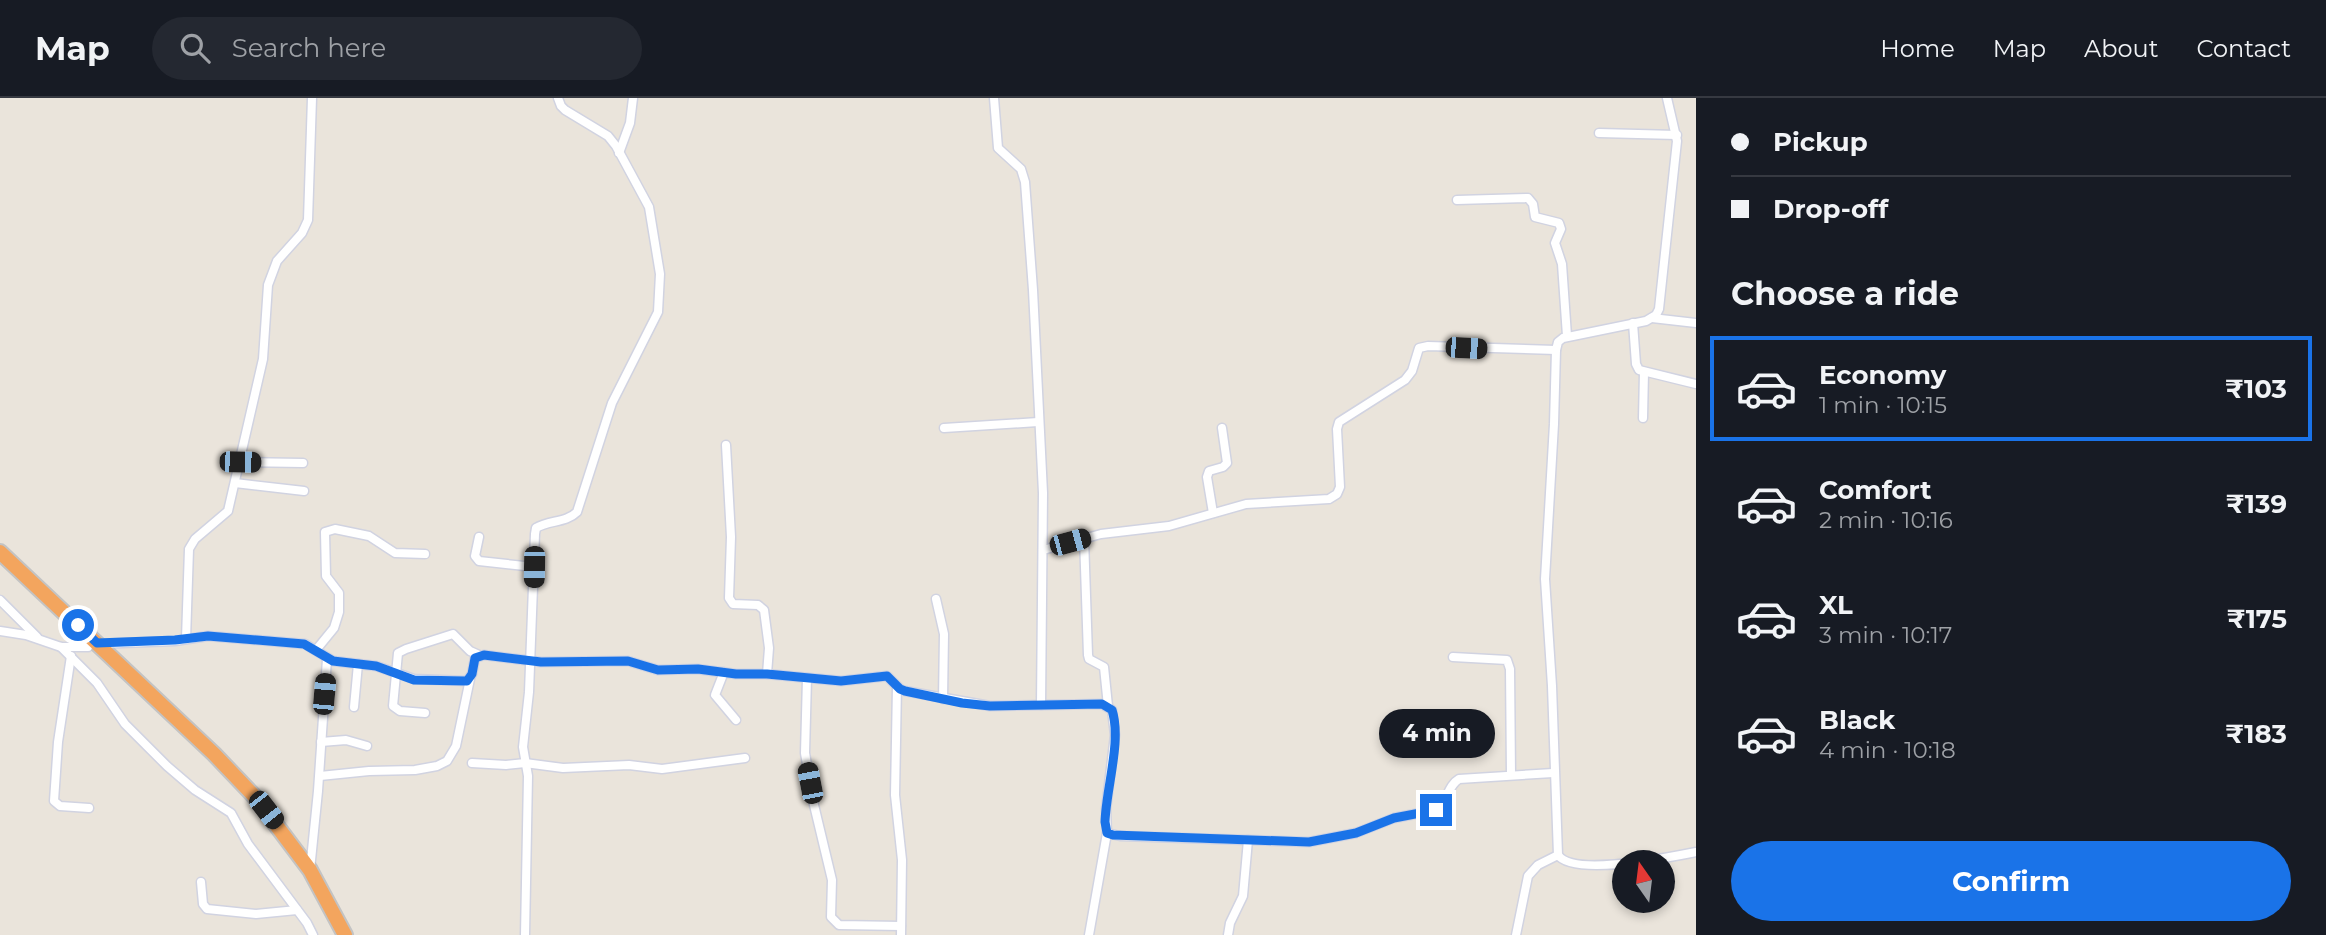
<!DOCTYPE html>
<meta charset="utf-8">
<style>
:root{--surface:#171b24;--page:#242831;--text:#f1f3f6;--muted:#9ea1a6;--line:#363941;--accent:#1a73e8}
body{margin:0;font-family:Montserrat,sans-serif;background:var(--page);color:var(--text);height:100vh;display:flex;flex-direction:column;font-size:26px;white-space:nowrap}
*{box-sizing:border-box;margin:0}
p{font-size:23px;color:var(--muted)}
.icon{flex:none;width:38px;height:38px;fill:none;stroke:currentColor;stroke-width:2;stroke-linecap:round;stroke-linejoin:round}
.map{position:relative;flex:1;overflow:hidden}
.details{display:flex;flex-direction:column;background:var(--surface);width:630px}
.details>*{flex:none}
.hud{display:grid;align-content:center;height:154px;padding:0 35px;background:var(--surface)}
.needle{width:46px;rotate:346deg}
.fabs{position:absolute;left:1612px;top:752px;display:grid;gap:14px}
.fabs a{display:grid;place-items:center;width:63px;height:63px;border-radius:50%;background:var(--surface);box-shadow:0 4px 10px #0003;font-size:35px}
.end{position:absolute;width:32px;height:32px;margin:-16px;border:9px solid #1a73e8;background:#fff;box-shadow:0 0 0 4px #fff}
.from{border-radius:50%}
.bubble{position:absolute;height:49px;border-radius:24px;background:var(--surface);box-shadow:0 4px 10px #0003;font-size:23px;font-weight:700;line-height:49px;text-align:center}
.car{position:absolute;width:21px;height:42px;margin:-21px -10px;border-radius:9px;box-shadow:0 0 5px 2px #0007;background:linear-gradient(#222 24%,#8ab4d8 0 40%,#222 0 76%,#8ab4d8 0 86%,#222 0)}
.hud b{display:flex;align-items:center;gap:24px;height:66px;font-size:26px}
.hud b+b{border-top:2px solid var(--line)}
.hud i{width:18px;height:18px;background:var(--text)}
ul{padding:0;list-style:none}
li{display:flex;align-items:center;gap:21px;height:105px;margin:0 14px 10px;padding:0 21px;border:4px solid transparent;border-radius:0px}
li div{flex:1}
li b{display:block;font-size:26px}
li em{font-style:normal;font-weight:700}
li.active{border-color:var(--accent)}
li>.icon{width:63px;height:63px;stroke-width:1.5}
h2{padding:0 35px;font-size:32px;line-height:84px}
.action{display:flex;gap:14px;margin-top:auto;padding:14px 35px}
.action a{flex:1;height:80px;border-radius:42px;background:var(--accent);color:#fff;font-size:28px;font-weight:700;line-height:80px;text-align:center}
header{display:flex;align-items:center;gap:42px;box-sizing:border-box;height:98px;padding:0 35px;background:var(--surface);border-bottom:2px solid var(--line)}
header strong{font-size:33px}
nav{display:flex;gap:38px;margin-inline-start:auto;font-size:24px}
.search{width:490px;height:63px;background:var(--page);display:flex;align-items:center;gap:18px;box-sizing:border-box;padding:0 24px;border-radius:38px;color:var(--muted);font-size:26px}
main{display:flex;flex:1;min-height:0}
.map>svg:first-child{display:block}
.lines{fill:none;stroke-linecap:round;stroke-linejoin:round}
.street-casing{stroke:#d1d3e1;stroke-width:11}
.highway-casing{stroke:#c3c3c3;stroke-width:18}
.street{stroke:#fff;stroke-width:8}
.highway{stroke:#f3a55e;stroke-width:14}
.route{stroke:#1a73e8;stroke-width:9}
</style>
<header>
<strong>Map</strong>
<div class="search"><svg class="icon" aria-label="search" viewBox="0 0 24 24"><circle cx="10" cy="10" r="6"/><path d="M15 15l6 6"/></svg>Search here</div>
<nav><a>Home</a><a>Map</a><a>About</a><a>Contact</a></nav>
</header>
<main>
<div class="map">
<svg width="1696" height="837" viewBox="0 0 1696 837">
<rect width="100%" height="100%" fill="#eae4db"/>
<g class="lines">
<g class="street-casing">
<g id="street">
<polyline points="994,0 998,50 1021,71 1025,84 1033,192 1043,395 1041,607"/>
<path d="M 1667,0 L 1677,43 L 1659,211 L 1656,217 L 1646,223 L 1563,240 L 1558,244 L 1556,252 L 1554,326 L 1545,481 L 1552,588 L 1558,757 C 1573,779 1671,759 1696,754"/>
<polyline points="1599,35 1677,37"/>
<polyline points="619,55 630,25 633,0"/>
<polyline points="1457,102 1528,100 1533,106 1535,119 1559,125 1561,131 1555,145 1562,166 1567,238"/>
<polyline points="1652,220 1696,225"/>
<polyline points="1633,225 1636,266 1639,272 1696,286"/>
<polyline points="1643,320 1644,274"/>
<polyline points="944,330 1038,324"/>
<polyline points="726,347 731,439 729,500 733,506 758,507 764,512 769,550 767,576"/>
<polyline points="240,364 303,365"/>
<polyline points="235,385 304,393"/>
<polyline points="1213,415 1207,379 1209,373 1223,369 1227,365 1222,330"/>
<polyline points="479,439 475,458 479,463 534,469"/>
<polyline points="1084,440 1088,557 1089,561 1104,569 1108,608"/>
<polyline points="1043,452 1101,436 1169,428 1246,406 1329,401 1337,396 1340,389 1337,331 1339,324 1405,282 1412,273 1419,250 1428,248 1556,252"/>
<polyline points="936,501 944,536 943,601"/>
<polyline points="0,502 37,539"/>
<polyline points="0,533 26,537 61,549 88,549"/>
<polyline points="186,541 189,451 195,441 228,413 263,261 268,187 277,163 302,135 308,122 312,0"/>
<polyline points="97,546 175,543 208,538 305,546 333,563 376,568 414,581 467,583 472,576 475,560 484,557 541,564 628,563 658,572 697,571 736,576 767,576 841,583 887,578 900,591 905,593 990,608 1102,606 1112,612 1115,637 1106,711 1107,735 1089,837"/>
<polyline points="61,549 97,585 125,626 167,668 195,692 231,715 248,746 307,825 313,837"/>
<polyline points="316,552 334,530 339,514 339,495 326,478 325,434 335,431 369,438 395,455 425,456"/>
<polyline points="71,558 58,644 54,703 60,708 89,710"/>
<polyline points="1453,559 1507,562 1510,571 1511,677"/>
<polyline points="724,574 715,597 736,622"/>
<polyline points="807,580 805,655 814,707 832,782 831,819 839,827 901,828"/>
<polyline points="897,588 895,697 902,762 901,837"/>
<polyline points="354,609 358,566"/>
<polyline points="425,615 400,613 393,608 398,555 406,551 453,536 470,553 479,557"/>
<polyline points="321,644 346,642 367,648"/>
<polyline points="472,665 506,667 525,665 563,670 629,667 662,671 745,660"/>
<polyline points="320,678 369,673 415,672 437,668 447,663 456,648 470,581"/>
<path d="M 1107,735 L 1120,738 L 1309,744 L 1356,735 L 1394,720 L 1436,712 C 1448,704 1447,688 1459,681 L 1553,675"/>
<polyline points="310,772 318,693 327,561"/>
<polyline points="201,784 203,806 207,811 256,816 297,812"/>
<path d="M 525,837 L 528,678 L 523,649 L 529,594 L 535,436 L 536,430 C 549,422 566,425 577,414 L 612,305 L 658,214 L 660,176 L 649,109 L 616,48 L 608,38 L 565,12 L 561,8 L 558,0"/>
<polyline points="1228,837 1230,825 1243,798 1248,742"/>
<polyline points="1516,837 1528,778 1538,767 1558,757"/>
</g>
</g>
<g class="highway-casing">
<polyline id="highway" points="0,454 214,656 255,699 310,772 345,837"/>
</g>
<use href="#street" class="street"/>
<use href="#highway" class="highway"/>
</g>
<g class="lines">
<path class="route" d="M 78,527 L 97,545 L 175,542 L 208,538 L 304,546 L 333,563 L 376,568 L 414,582 L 467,583 L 472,576 L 475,560 L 484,557 L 541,564 L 628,563 L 658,572 L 698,571 L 736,576 L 767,576 L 841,583 L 887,578 L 900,591 L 905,593 L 962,605 L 990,608 L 1102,606 L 1112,612 C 1122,643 1106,690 1105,724 L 1107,735 L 1113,737 L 1309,744 L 1356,735 L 1394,720 L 1436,712"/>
</g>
</svg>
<div class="fabs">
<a><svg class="needle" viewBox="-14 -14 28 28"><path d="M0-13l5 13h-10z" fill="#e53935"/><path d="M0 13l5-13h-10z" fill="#9ea1a6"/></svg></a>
</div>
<i class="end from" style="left:78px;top:527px"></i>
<i class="end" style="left:1436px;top:712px"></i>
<div class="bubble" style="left:1379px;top:611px;width:116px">4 min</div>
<i class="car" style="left:1466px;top:250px;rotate:93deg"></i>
<i class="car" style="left:240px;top:364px;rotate:91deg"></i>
<i class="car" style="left:1070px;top:444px;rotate:75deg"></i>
<i class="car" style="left:534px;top:469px;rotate:181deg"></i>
<i class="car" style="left:324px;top:596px;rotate:5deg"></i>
<i class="car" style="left:810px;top:685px;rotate:349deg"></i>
<i class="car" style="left:266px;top:712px;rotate:142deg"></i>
</div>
<section class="details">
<div class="hud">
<b><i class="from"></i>Pickup</b>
<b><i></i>Drop-off</b>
</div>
<h2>Choose a ride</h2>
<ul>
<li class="active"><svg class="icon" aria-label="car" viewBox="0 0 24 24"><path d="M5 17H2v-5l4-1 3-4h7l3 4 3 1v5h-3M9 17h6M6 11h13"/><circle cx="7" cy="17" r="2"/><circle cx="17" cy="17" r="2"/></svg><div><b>Economy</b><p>1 min · 10:15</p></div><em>₹103</em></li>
<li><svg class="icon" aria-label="car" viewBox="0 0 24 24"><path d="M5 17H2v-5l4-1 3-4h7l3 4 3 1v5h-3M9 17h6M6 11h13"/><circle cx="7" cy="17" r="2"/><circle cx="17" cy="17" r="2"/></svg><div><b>Comfort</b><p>2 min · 10:16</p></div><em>₹139</em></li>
<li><svg class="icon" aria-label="car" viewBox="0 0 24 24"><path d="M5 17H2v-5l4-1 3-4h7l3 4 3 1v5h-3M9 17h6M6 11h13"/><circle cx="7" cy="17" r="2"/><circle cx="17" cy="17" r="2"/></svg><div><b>XL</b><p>3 min · 10:17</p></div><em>₹175</em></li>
<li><svg class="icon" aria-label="car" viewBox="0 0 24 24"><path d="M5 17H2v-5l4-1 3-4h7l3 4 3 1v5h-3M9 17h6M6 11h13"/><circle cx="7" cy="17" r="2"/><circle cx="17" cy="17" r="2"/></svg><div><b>Black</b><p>4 min · 10:18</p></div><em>₹183</em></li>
</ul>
<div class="action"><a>Confirm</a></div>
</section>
</main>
